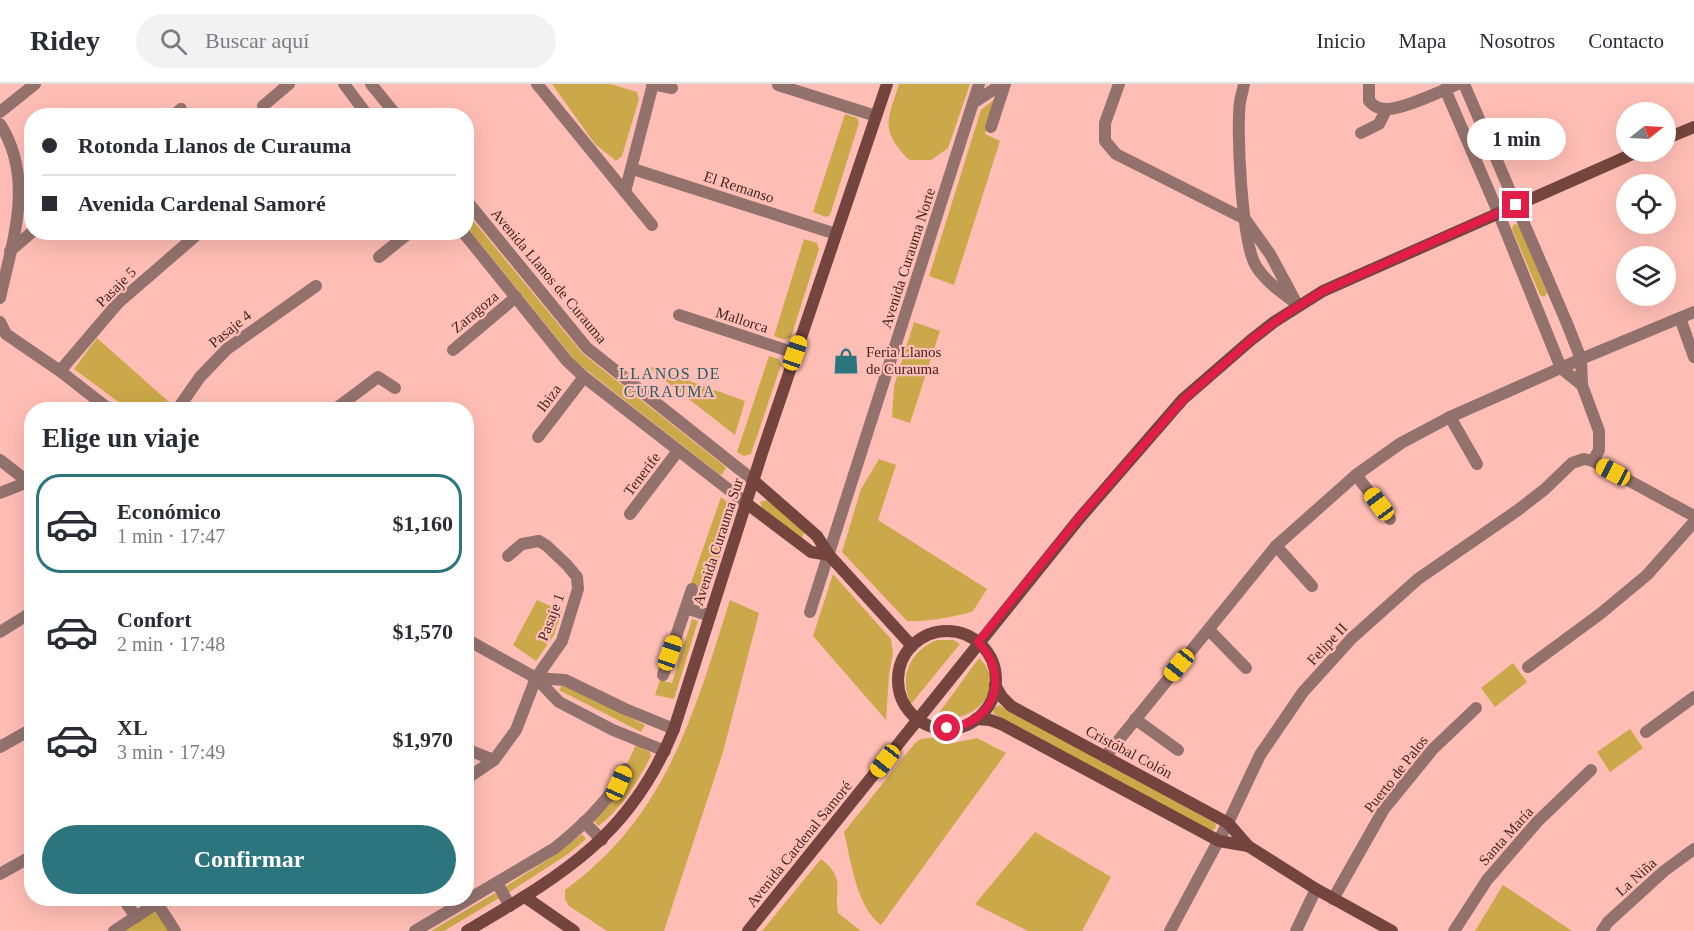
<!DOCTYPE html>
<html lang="es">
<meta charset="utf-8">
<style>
:root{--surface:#fff;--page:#f2f2f3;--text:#2b2b33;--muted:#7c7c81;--line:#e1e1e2;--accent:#2c747e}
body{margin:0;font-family:"Times New Roman",serif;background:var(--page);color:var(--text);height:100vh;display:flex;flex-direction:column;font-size:22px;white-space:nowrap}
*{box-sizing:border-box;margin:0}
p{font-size:20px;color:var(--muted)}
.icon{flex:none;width:33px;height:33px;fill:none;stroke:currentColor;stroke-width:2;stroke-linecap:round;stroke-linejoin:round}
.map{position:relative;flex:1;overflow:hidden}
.drawer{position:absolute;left:24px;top:318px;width:450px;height:504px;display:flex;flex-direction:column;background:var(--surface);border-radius:24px;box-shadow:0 6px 24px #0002}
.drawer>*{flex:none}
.banner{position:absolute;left:24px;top:24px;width:450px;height:132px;border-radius:24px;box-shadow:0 6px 24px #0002;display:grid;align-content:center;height:132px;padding:0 18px;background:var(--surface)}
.needle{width:39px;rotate:72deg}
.tools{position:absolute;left:1616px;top:18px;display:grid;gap:12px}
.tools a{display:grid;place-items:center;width:60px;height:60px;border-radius:50%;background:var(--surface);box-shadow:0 6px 24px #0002;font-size:30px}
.end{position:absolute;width:27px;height:27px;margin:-14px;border:8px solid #e11d48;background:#fff;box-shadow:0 0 0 3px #fff}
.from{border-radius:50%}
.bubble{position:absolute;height:42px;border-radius:21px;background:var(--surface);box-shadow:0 6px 24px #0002;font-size:20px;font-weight:700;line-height:42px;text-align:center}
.car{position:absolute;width:18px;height:36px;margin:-18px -9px;border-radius:8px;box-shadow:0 0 4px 2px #0007;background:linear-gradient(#f5c518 24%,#345 0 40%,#f5c518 0 76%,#345 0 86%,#f5c518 0)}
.banner b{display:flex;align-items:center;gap:21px;height:57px;font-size:22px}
.banner b+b{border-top:2px solid var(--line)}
.banner i{width:15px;height:15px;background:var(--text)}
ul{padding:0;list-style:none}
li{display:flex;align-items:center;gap:18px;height:99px;margin:0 12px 9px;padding:0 6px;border:3px solid transparent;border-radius:24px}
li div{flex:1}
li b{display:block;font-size:22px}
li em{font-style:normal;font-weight:700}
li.current{border-color:var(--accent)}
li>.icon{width:54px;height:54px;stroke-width:1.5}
h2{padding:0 18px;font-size:27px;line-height:72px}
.action{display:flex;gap:12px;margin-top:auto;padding:12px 18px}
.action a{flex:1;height:69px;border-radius:36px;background:var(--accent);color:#fff;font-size:24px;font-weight:700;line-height:69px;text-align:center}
header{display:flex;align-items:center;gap:36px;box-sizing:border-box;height:84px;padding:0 30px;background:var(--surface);border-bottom:2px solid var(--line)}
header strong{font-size:28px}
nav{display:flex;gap:33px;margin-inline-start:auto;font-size:21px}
.search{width:420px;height:54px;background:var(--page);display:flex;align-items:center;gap:15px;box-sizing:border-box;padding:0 21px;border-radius:33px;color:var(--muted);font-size:22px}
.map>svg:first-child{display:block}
.green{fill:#cba849}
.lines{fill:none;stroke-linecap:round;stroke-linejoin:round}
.street{stroke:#93726d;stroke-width:12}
.secondary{stroke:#73453e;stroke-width:12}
.route{stroke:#e11d48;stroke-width:8}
.labels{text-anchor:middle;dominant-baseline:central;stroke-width:4.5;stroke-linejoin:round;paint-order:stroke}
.street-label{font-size:15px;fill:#452622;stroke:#ffbeb5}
.poi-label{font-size:15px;fill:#452622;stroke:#ffbeb5;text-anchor:start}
.neighbourhood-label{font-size:16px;letter-spacing:1.5px;fill:#265e67;stroke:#ffbeb5}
</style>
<header>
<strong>Ridey</strong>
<div class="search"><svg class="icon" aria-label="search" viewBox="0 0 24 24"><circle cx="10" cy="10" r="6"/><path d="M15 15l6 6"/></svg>Buscar aquí</div>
<nav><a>Inicio</a><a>Mapa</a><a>Nosotros</a><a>Contacto</a></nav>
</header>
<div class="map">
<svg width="1694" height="847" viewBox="0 0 1694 847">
<rect width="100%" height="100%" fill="#ffbeb5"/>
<g class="green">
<polygon points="552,0 611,0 637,8 639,15 622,72 616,77 595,60"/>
<path d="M 899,0 L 970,0 L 948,64 L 931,76 L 909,76 C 880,46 887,37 899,0 Z"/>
<polygon points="997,13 985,50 1000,57 954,201 929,192 981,26"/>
<polygon points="845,30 857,34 859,39 830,131 826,133 813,128"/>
<polygon points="466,128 583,270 722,380 726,384 722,391 719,390 576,278 467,143"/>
<polygon points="1514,140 1519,141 1547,209 1544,213 1540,211 1512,145"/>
<polygon points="804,155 817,159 819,165 791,253 785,256 774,252"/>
<polygon points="914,238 940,247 910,339 892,333 894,302"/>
<polygon points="97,254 170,319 165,325 128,325 74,285"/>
<polygon points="769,272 779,275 781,281 751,370 744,372 737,368"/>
<polygon points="648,282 745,317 735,351 658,291"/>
<path d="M 879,375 L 896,381 L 878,436 L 987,505 L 973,527 C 963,532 918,539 907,537 L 842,468 L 861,405 Z"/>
<polygon points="721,413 734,424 735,429 703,522 697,519 702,505 691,499"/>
<polygon points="767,416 804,448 802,455 800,455 762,424 760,418"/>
<polygon points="833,490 891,555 893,569 889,591 886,636 813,552"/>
<polygon points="537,516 562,527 554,551 536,577 513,561"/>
<path d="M 730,516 L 759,529 L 723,668 L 664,847 L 607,847 L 569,822 L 565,815 L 565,806 C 667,732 694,629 730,516 Z"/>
<polygon points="692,535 698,537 674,615 655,611 660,596 672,599"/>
<path d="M 937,556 L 954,556 L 960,560 L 911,620 C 898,593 910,567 937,556 Z"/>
<path d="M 979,574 C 1010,603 974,642 936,633 Z"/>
<polygon points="1513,579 1527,598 1495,623 1481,604"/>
<polygon points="563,600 645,641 641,648 559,606"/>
<polygon points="999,621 1214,738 1216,741 1215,745 1210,747 994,630 993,625"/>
<polygon points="1630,645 1643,664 1610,688 1597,668"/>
<path d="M 938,653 L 953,659 L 977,654 L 1006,669 L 881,841 C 856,823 851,776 844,748 L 915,659 L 921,655 Z"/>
<path d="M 636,661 L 650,668 L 651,672 C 638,697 621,726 598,742 L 593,735 L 623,705 L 631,690 L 626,682 Z"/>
<polygon points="1035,748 1111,793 1082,847 1028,847 975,820"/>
<polygon points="582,750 586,755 568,770 508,809 505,803 552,773"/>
<path d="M 821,775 C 846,794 834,805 838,829 L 861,847 L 762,847 Z"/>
<polygon points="1503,801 1572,847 1475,847"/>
<polygon points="495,809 499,814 444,847 431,847"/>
<polygon points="156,823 172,847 119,847"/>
</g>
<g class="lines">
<g class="street">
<polyline points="344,0 368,32"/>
<polyline points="371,0 397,32"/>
<polyline points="537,0 652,141"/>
<polyline points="652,0 672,4"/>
<polyline points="1119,0 1105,39 1105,57 1116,70 1245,135 1270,170 1298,222"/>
<path d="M 1244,0 C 1243,6 1241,12 1240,18 C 1236,46 1242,160 1256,182 C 1265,197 1280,207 1293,217"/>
<path d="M 1369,0 L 1369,17 C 1374,22 1378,25 1386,25 C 1402,26 1441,7 1458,0"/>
<polyline points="1464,0 1566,237 1581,275 1582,301 1599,347 1599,366 1593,377"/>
<polyline points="778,1 876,32"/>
<polyline points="1445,5 1498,128 1561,284 1582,301"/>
<polyline points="973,19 1002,0"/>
<polyline points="263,22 289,0"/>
<polyline points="0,28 35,0"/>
<polyline points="173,32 181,25"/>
<path d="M 0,40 C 35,95 13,155 0,214"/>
<polyline points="991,43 1005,0"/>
<polyline points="1361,49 1379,40 1386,26"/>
<polyline points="633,85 836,150"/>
<polyline points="625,108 653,0"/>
<polyline points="466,116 587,264 753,396"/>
<polyline points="463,148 567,277 584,293 746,419"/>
<polyline points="10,167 32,148"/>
<polyline points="379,173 410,148"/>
<polyline points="679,231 795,269"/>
<polyline points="1680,234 1694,273"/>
<polyline points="0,238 6,250 60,287 110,326"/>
<polyline points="453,266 516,213"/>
<polyline points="60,287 118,219 200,148"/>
<polyline points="177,326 200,293 227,265 316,202"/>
<polyline points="334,326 378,293 395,304"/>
<polyline points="1450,333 1477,380"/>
<polyline points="538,353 584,293"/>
<polyline points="0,376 32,401"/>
<polyline points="1356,391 1390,435"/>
<polyline points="0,409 28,398"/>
<polyline points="630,430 678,367"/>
<polyline points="1276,462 1312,502"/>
<polyline points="686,524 710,532"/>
<polyline points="810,528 979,0"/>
<polyline points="1209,546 1246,584"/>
<polyline points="0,548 32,528"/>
<polyline points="466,555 536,594 559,618 613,646 665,667"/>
<polyline points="1528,583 1600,530 1647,491 1694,438"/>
<polyline points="663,591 692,505"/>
<polyline points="536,594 565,596 625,625 674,645"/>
<polyline points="1135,635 1178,666"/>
<polyline points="1646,648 1694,613"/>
<polyline points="0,663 32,645"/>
<polyline points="466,665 494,676"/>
<polyline points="1105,673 1276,462 1356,391 1401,359 1450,333 1581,275 1694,228"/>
<polyline points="466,695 494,676 516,646 536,594 562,557 578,505 577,493 567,481 547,462 539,457 522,460 508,472"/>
<polyline points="584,738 602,756"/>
<polyline points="0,790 32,772"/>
<polyline points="497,799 510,822"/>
<polyline points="123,814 136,833"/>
<polyline points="1333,815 1384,725 1433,665 1476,624"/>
<polyline points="114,847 157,819 175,847"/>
<path d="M 415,847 L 555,764 C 580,744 612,714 625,685"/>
<polyline points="1170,847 1228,739 1260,671 1303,608 1352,554 1418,495 1518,426 1545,405 1572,379 1584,375 1593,377 1694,432"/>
<polyline points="1296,847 1316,805"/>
<polyline points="1454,847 1487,796 1537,738 1591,686"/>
<polyline points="1602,847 1608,838 1664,787 1694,765"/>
</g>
<g class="secondary">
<polyline points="1665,55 1694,43"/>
<polyline points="753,396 817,452 829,471 912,562"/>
<polyline points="746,419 811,468 829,471"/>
<circle cx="947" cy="596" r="49"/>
<polyline points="995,601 1002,613 1011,622 1228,739 1248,762 1316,805 1392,847"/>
<polyline points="976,635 990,636 1001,640 1219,757 1248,762"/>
<polyline points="525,813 574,847"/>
<path d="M 467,847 C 562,791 630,753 674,645 L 762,369 L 887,0"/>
<polyline points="748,847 1079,435 1183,315 1251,256 1274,238 1323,207 1637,68"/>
</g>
</g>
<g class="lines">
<path class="route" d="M 947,644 C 995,640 1011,592 978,558 L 1078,435 L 1184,315 L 1251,256 L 1286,230 L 1323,207 L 1516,121"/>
</g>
<defs>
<g id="shop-bare" transform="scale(2.07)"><path d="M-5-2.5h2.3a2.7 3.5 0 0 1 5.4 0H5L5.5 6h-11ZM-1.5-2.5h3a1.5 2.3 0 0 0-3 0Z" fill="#2c747e" stroke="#ffbeb5" stroke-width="2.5" paint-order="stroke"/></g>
</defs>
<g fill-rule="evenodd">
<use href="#shop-bare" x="846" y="277"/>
</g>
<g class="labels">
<g class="street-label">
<text transform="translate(739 103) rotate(18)">El Remanso</text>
<text transform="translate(908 174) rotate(-72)">Avenida Curauma Norte</text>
<text transform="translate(549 192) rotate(50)">Avenida Llanos de Curauma</text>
<text transform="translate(116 203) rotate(-45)">Pasaje 5</text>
<text transform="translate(475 228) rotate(-40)">Zaragoza</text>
<text transform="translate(742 236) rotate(18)">Mallorca</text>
<text transform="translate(230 245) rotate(-39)">Pasaje 4</text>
<text transform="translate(549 314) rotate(-53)">Ibiza</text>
<text transform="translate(642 390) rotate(-53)">Tenerife</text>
<text transform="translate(718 458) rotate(-72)">Avenida Curauma Sur</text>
<text transform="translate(551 533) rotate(-69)">Pasaje 1</text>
<text transform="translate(1327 560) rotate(-47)">Felipe II</text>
<text transform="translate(1129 668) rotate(28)">Cristóbal Colón</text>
<text transform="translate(1396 690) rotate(-52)">Puerto de Palos</text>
<text transform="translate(1506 752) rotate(-48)">Santa María</text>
<text transform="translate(799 760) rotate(-51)">Avenida Cardenal Samoré</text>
<text transform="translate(1636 793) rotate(-42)">La Niña</text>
</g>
<g class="poi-label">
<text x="866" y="268">Feria Llanos<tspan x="866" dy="17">de Curauma</tspan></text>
</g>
<g class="neighbourhood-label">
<text x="670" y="289">LLANOS DE<tspan x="670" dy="18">CURAUMA</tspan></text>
</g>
</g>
</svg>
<div class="tools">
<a><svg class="needle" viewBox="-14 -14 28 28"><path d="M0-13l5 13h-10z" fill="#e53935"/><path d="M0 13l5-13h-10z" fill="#7c7c81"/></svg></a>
<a><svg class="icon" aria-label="locate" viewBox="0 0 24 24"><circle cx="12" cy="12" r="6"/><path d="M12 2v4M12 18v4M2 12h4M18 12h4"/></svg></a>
<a><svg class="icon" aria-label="layers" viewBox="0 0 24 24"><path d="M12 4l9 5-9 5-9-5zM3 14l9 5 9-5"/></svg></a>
</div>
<i class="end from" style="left:947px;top:644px"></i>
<i class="end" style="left:1516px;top:121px"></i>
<div class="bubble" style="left:1467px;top:34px;width:99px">1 min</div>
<i class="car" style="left:795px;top:269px;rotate:19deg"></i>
<i class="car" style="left:1613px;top:388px;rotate:298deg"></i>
<i class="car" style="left:1379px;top:420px;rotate:323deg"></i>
<i class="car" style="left:670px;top:569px;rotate:19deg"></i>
<i class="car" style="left:1179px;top:581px;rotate:219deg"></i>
<i class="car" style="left:885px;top:677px;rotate:218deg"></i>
<i class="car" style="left:619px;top:699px;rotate:24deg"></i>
<div class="banner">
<b><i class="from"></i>Rotonda Llanos de Curauma</b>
<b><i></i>Avenida Cardenal Samoré</b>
</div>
<section class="drawer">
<h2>Elige un viaje</h2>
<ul>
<li class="current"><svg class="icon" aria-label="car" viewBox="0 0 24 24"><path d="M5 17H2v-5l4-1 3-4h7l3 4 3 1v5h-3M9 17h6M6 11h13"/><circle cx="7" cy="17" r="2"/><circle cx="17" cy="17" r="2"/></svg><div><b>Económico</b><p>1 min · 17:47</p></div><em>$1,160</em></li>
<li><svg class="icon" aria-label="car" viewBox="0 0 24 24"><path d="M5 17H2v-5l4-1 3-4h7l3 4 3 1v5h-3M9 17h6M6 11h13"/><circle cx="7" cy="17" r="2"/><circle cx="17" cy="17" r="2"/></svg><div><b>Confort</b><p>2 min · 17:48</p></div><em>$1,570</em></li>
<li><svg class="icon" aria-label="car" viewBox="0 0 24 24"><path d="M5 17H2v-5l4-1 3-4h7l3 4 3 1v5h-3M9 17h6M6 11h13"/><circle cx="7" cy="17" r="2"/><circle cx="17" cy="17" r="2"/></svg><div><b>XL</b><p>3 min · 17:49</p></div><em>$1,970</em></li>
</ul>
<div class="action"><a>Confirmar</a></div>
</section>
</div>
